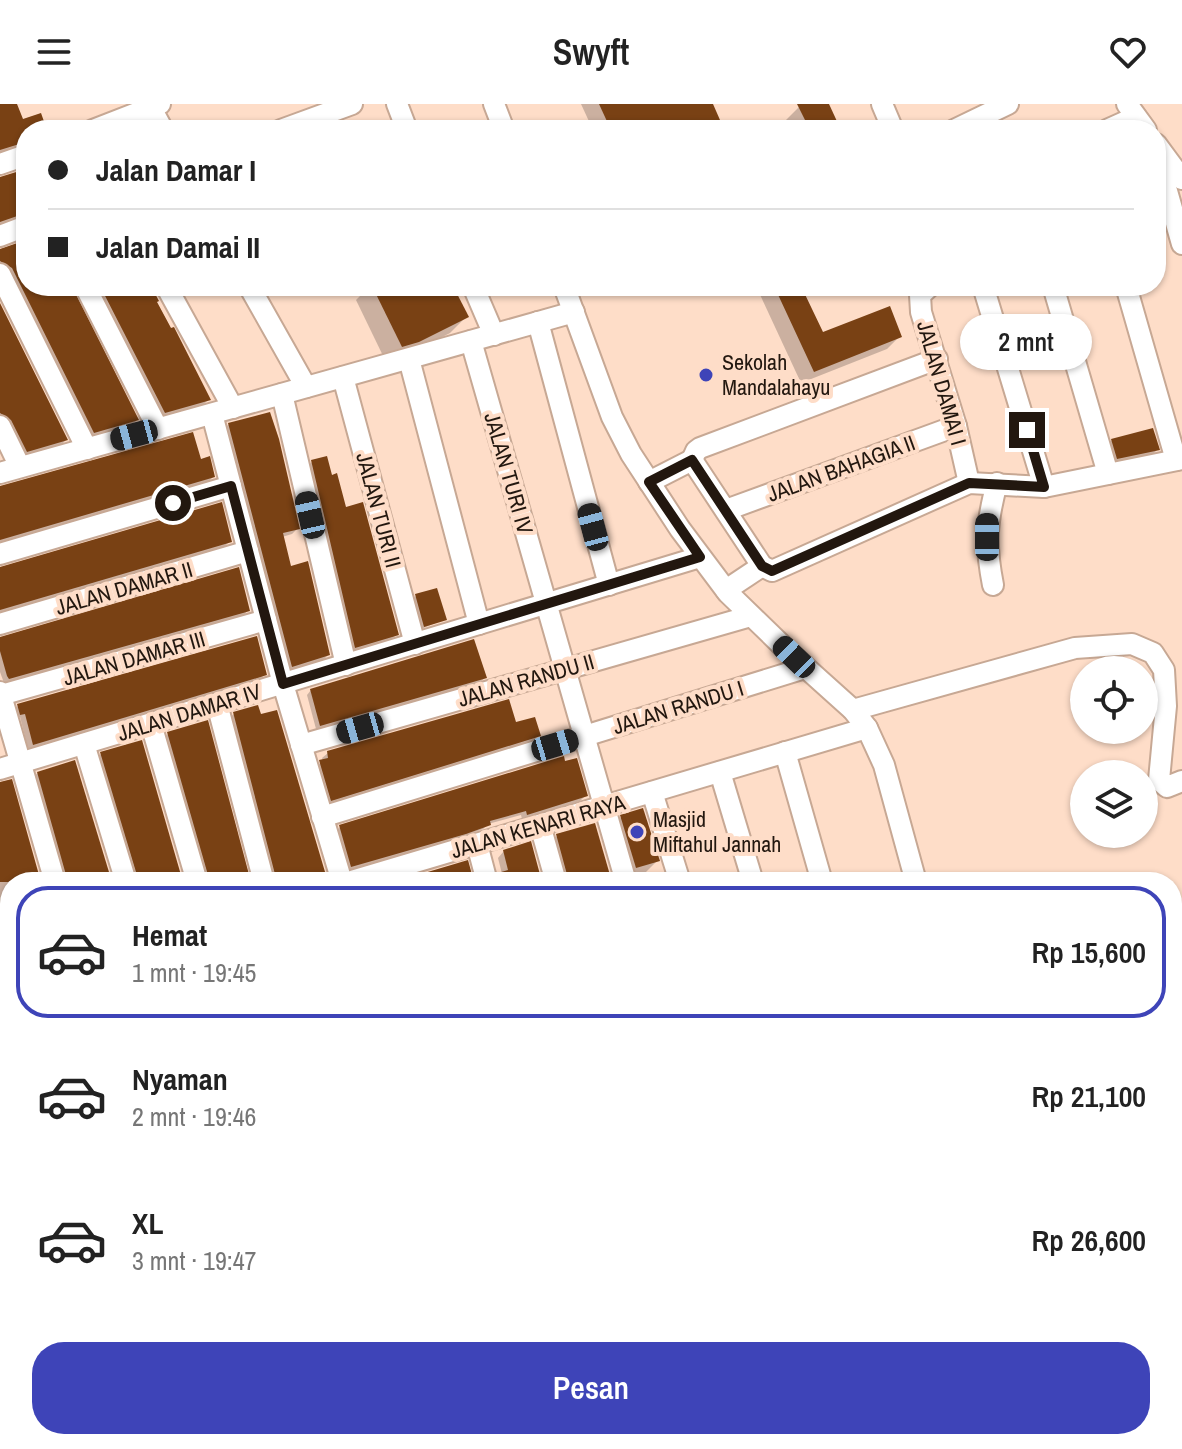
<!DOCTYPE html>
<html lang="id">
<meta charset="utf-8">
<style>
:root{--surface:#fff;--page:#f2f2f2;--text:#222;--muted:#767676;--line:#e0e0e0;--accent:#3e44b8}
body{margin:0;font-family:"Archivo Narrow",sans-serif;background:var(--page);color:var(--text);height:100vh;display:flex;flex-direction:column;font-size:30px;white-space:nowrap}
*{box-sizing:border-box;margin:0}
p{font-size:26px;color:var(--muted)}
.icon{flex:none;width:44px;height:44px;fill:none;stroke:currentColor;stroke-width:2;stroke-linecap:round;stroke-linejoin:round}
.map{position:relative;flex:1;overflow:hidden}
.sheet{position:absolute;left:0px;top:768px;width:1182px;height:578px;display:flex;flex-direction:column;background:var(--surface);border-radius:32px 32px 0 0;box-shadow:0 2px 6px #0004}
.sheet>*{flex:none}
.top-card{position:absolute;left:16px;top:16px;width:1150px;height:176px;border-radius:32px;box-shadow:0 2px 6px #0004;display:grid;align-content:center;height:176px;padding:0 32px;background:var(--surface)}
.tools{position:absolute;left:1070px;top:552px;display:grid;gap:16px}
.tools a{display:grid;place-items:center;width:88px;height:88px;border-radius:50%;background:var(--surface);box-shadow:0 2px 6px #0004;font-size:40px}
.end{position:absolute;width:36px;height:36px;margin:-18px;border:10px solid #22170f;background:#fff;box-shadow:0 0 0 4px #fff}
.from{border-radius:50%}
.bubble{position:absolute;height:56px;border-radius:28px;background:var(--surface);box-shadow:0 2px 6px #0004;font-size:26px;font-weight:600;line-height:56px;text-align:center}
.car{position:absolute;width:24px;height:48px;margin:-24px -12px;border-radius:10px;box-shadow:0 0 6px 2px #0007;background:linear-gradient(#222 24%,#8ab4d8 0 40%,#222 0 76%,#8ab4d8 0 86%,#222 0)}
.top-card b{display:flex;align-items:center;gap:28px;height:76px;font-size:30px}
.top-card b+b{border-top:2px solid var(--line)}
.top-card i{width:20px;height:20px;background:var(--text)}
ul{padding:14px 0 0;list-style:none}
li{display:flex;align-items:center;gap:24px;height:132px;margin:0 16px 12px;padding:0 16px;border:4px solid transparent;border-radius:32px}
li div{flex:1}
li b{display:block;font-size:30px}
li em{font-style:normal;font-weight:600}
li.on{border-color:var(--accent)}
li>.icon{width:72px;height:72px;stroke-width:1.5}
.cta{display:flex;gap:16px;margin-top:auto;padding:16px 32px}
.cta a{flex:1;height:92px;border-radius:32px;background:var(--accent);color:#fff;font-size:32px;font-weight:600;line-height:92px;text-align:center}
header{display:flex;justify-content:space-between;align-items:center;height:104px;padding:0 32px;background:var(--surface);font-size:36px;font-weight:600}
.map>svg:first-child{display:block}
.shadow{fill:#0003}
.building{fill:#794114}
.lines{fill:none;stroke-linecap:round;stroke-linejoin:round}
.minor-casing{stroke:#c7a894;stroke-width:24}
.minor{stroke:#fff;stroke-width:20}
.route{stroke:#22170f;stroke-width:10}
.poi-dot{fill:#3e44b8;stroke:#feddc8;stroke-width:3}
.labels{text-anchor:middle;dominant-baseline:central;stroke-width:8;stroke-linejoin:round;paint-order:stroke}
.poi-label{font-size:22px;fill:#22170f;stroke:#feddc8;text-anchor:start}
.street-label{font-size:22px;fill:#22170f;stroke:#feddc8}
</style>
<header><svg class="icon" aria-label="menu" viewBox="0 0 24 24"><path d="M4 6h16M4 12h16M4 18h16"/></svg>Swyft<svg class="icon" aria-label="heart" viewBox="0 0 24 24"><path d="M12 20l-8-8c-3-5 5-10 8-4 3-6 11-1 8 4z"/></svg></header>
<div class="map">
<svg width="1182" height="1345" viewBox="0 0 1182 1345">
<rect width="100%" height="100%" fill="#feddc8"/>
<g class="shadow">
<polygon points="0,0 14,0 22,18 45,26 26,26 26,47 0,50"/>
<polygon points="581,0 711,0 723,26 593,26"/>
<polygon points="807,0 827,0 839,26 786,26 783,19 799,3"/>
<polygon points="26,66 26,118 13,116 0,122 0,74"/>
<polygon points="26,137 26,182 72,182 137,316 130,323 87,335 0,166 0,146"/>
<polygon points="89,182 148,182 209,295 202,302 157,315"/>
<polygon points="370,182 451,182 466,213 450,229 401,254 386,258 356,196"/>
<polygon points="756,182 799,182 822,231 900,232 887,245 801,279"/>
<polygon points="0,204 66,336 59,343 20,354 0,319"/>
<polygon points="229,320 298,424 292,430 282,433 290,465 328,551 322,557 286,568 222,327"/>
<polygon points="1112,336 1157,346 1150,353 1110,361 1105,344"/>
<polygon points="199,357 213,373 206,380 0,440 0,383"/>
<polygon points="312,358 345,405 397,530 392,535 351,547 307,363"/>
<polygon points="230,437 223,444 0,511 0,464"/>
<polygon points="416,492 445,515 421,525 413,495"/>
<polygon points="248,506 243,512 4,579 0,568 0,534"/>
<polygon points="265,570 260,575 28,645 20,613 15,615 13,607 18,602"/>
<polygon points="485,574 480,578 316,625 307,591 311,586"/>
<polygon points="234,610 326,778 270,778 227,616"/>
<polygon points="514,621 538,631 533,637 326,700 315,663 323,657 322,654 328,649"/>
<polygon points="168,630 248,778 203,778 162,636"/>
<polygon points="101,650 181,778 132,778 95,656"/>
<polygon points="38,669 110,778 61,778 31,675"/>
<polygon points="0,679 39,778 10,778 10,836 0,818"/>
<polygon points="586,691 580,697 522,715 521,711 488,720 483,725 458,734 346,768 334,729 340,723"/>
<polygon points="621,713 658,756 646,768 624,775 609,725"/>
<polygon points="557,732 610,778 562,778 551,738"/>
<polygon points="504,747 541,778 493,778 502,770 498,754"/>
<polygon points="10,893 10,945 0,943 0,895"/>
<polygon points="10,965 10,1010 0,996 0,967"/>
<polygon points="0,1202 10,1237 10,1265 0,1270"/>
<polygon points="56,1336 81,1336 83,1345 28,1345"/>
<polygon points="231,1336 313,1336 315,1345 234,1345"/>
<polygon points="358,1336 428,1336 422,1342 409,1345 359,1345"/>
<polygon points="686,1336 692,1336 696,1345 669,1345"/>
<polygon points="851,1336 897,1336 899,1345 852,1345"/>
<polygon points="917,1336 981,1336 981,1345 919,1345"/>
</g>
<g class="building">
<polygon points="0,0 17,0 23,15 41,9 47,26 26,26 26,38 0,46"/>
<polygon points="599,0 713,0 720,16 700,26 611,26"/>
<polygon points="797,0 829,0 841,26 810,26"/>
<polygon points="26,65 26,109 0,118 0,73"/>
<polygon points="26,136 26,182 72,182 139,316 94,329 12,164 0,157 0,145"/>
<polygon points="100,182 151,182 159,197 157,198 171,224 174,223 211,296 165,309"/>
<polygon points="372,182 453,182 469,213 419,238 402,243"/>
<polygon points="774,182 801,182 823,228 890,202 902,233 814,268"/>
<polygon points="0,199 68,336 27,348 11,316 0,309"/>
<polygon points="270,308 279,335 300,425 283,429 291,462 308,457 330,551 292,563 228,319"/>
<polygon points="1153,324 1160,346 1117,355 1111,335"/>
<polygon points="193,328 201,355 210,352 215,373 0,436 0,382"/>
<polygon points="327,352 332,371 337,369 346,403 363,398 399,531 355,544 311,356"/>
<polygon points="222,398 232,438 0,506 0,463"/>
<polygon points="239,463 250,507 9,575 7,572 0,547 0,533"/>
<polygon points="437,484 447,516 424,523 415,490"/>
<polygon points="257,532 267,571 33,641 25,610 20,611 17,600"/>
<polygon points="474,535 487,574 320,622 310,585"/>
<polygon points="509,595 516,618 535,613 541,632 331,697 319,656 328,654 327,647"/>
<polygon points="258,601 261,610 277,606 328,778 277,778 233,608"/>
<polygon points="208,616 251,778 210,778 167,628"/>
<polygon points="142,636 183,778 139,778 100,648"/>
<polygon points="564,652 565,657 577,654 588,692 527,711 526,707 490,717 491,721 466,730 351,763 339,721"/>
<polygon points="75,656 112,778 68,778 37,668"/>
<polygon points="12,675 41,778 0,778 0,678"/>
<polygon points="643,704 660,757 636,764 620,711"/>
<polygon points="595,719 612,778 569,778 556,730"/>
<polygon points="531,737 542,778 500,778 498,769 508,766 503,746"/>
<polygon points="468,756 474,778 394,778"/>
</g>
<g class="lines">
<g class="minor-casing">
<g id="minor">
<polyline points="397,0 407,26"/>
<polyline points="494,0 504,26"/>
<polyline points="882,0 893,26"/>
<polyline points="1127,0 1146,26"/>
<polyline points="151,4 163,26"/>
<polyline points="93,26 160,0"/>
<polyline points="281,26 352,0"/>
<polyline points="954,26 1008,0"/>
<polyline points="1107,26 1136,13"/>
<polyline points="1156,40 1182,75"/>
<polyline points="0,60 26,51"/>
<polyline points="1163,73 1182,140"/>
<polyline points="0,132 26,122"/>
<polyline points="0,170 87,345"/>
<polyline points="85,182 158,325"/>
<polyline points="166,182 233,304"/>
<polyline points="249,182 306,283"/>
<polyline points="473,182 494,231"/>
<polyline points="564,182 612,313 631,350 680,425 728,489 794,553 853,606 867,624 884,661 916,778"/>
<polyline points="930,182 920,191 921,208 956,322 969,379"/>
<polyline points="983,182 1044,383"/>
<polyline points="1053,182 1108,370"/>
<polyline points="1126,182 1176,356"/>
<polyline points="538,218 609,481"/>
<polyline points="471,237 626,778"/>
<polyline points="409,255 479,520"/>
<polyline points="343,273 415,540"/>
<polyline points="282,290 346,561"/>
<polyline points="212,310 283,580 342,778"/>
<polyline points="0,322 20,363"/>
<polyline points="692,356 762,462 772,467 969,379 1044,383 1182,355"/>
<polyline points="692,356 696,347 700,344 937,255"/>
<polyline points="0,369 574,208"/>
<polyline points="649,378 692,356"/>
<polyline points="726,406 956,322"/>
<polyline points="0,450 231,382"/>
<path d="M 993,481 C 985,440 986,420 997,379"/>
<polyline points="726,486 762,462"/>
<polyline points="0,520 248,447"/>
<polyline points="0,588 55,778"/>
<polyline points="1,591 266,516"/>
<polyline points="217,600 264,778"/>
<polyline points="853,606 1075,544 1132,540 1153,549 1164,566 1166,602 1159,676 1167,683 1182,677"/>
<polyline points="151,620 197,778"/>
<polyline points="84,640 126,778"/>
<polyline points="301,641 751,512"/>
<polyline points="785,648 822,778"/>
<polyline points="0,665 700,453"/>
<polyline points="720,668 753,778"/>
<polyline points="652,688 680,778"/>
<polyline points="322,713 805,564"/>
<polyline points="540,721 556,778"/>
<polyline points="477,740 487,778"/>
<polyline points="348,778 867,624"/>
<polyline points="0,822 10,857"/>
<polyline points="1172,836 1182,832"/>
<polyline points="1172,853 1182,870"/>
<polyline points="0,881 10,878"/>
<polyline points="1172,949 1182,946"/>
<polyline points="0,953 10,950"/>
<polyline points="0,1000 10,1034"/>
<polyline points="1172,1083 1182,1099"/>
<polyline points="1172,1176 1182,1176"/>
<polyline points="1172,1243 1182,1243"/>
<polyline points="1172,1309 1182,1308"/>
<polyline points="205,1336 207,1345"/>
<polyline points="332,1336 334,1345"/>
<polyline points="843,1336 844,1345"/>
<polyline points="912,1336 913,1345"/>
<polyline points="1005,1336 1005,1345"/>
<polyline points="1049,1336 1049,1345"/>
<polyline points="103,1339 105,1345"/>
<polyline points="499,1345 522,1340 530,1345"/>
</g>
</g>
<use href="#minor" class="minor"/>
</g>
<g class="lines">
<polyline class="route" points="173,399 231,382 283,580 700,453 649,378 692,356 762,462 772,467 969,379 1044,383 1027,326"/>
</g>
<g class="poi-dot">
<circle cx="706" cy="271" r="8"/>
<circle cx="637" cy="728" r="8"/>
</g>
<g class="labels">
<g class="poi-label">
<text x="722" y="258">Sekolah<tspan x="722" dy="25">Mandalahayu</tspan></text>
<text x="653" y="715">Masjid<tspan x="653" dy="25">Miftahul Jannah</tspan></text>
</g>
<g class="street-label">
<text transform="translate(942 279) rotate(74)">JALAN DAMAI I</text>
<text transform="translate(841 364) rotate(-20)">JALAN BAHAGIA II</text>
<text transform="translate(509 369) rotate(74)">JALAN TURI IV</text>
<text transform="translate(379 406) rotate(75)">JALAN TURI II</text>
<text transform="translate(124 484) rotate(-16)">JALAN DAMAR II</text>
<text transform="translate(134 554) rotate(-16)">JALAN DAMAR III</text>
<text transform="translate(526 576) rotate(-16)">JALAN RANDU II</text>
<text transform="translate(678 603) rotate(-17)">JALAN RANDU I</text>
<text transform="translate(189 608) rotate(-17)">JALAN DAMAR IV</text>
<text transform="translate(538 722) rotate(-16)">JALAN KENARI RAYA</text>
</g>
</g>
</svg>
<div class="tools">
<a><svg class="icon" aria-label="locate" viewBox="0 0 24 24"><circle cx="12" cy="12" r="6"/><path d="M12 2v4M12 18v4M2 12h4M18 12h4"/></svg></a>
<a><svg class="icon" aria-label="layers" viewBox="0 0 24 24"><path d="M12 4l9 5-9 5-9-5zM3 14l9 5 9-5"/></svg></a>
</div>
<i class="end from" style="left:173px;top:399px"></i>
<i class="end" style="left:1027px;top:326px"></i>
<div class="bubble" style="left:960px;top:210px;width:132px">2 mnt</div>
<i class="car" style="left:134px;top:331px;rotate:255deg"></i>
<i class="car" style="left:310px;top:411px;rotate:347deg"></i>
<i class="car" style="left:593px;top:423px;rotate:345deg"></i>
<i class="car" style="left:987px;top:433px;rotate:0deg"></i>
<i class="car" style="left:794px;top:553px;rotate:314deg"></i>
<i class="car" style="left:360px;top:624px;rotate:254deg"></i>
<i class="car" style="left:555px;top:641px;rotate:73deg"></i>
<div class="top-card">
<b><i class="from"></i>Jalan Damar I</b>
<b><i></i>Jalan Damai II</b>
</div>
<section class="sheet">
<ul>
<li class="on"><svg class="icon" aria-label="car" viewBox="0 0 24 24"><path d="M5 17H2v-5l4-1 3-4h7l3 4 3 1v5h-3M9 17h6M6 11h13"/><circle cx="7" cy="17" r="2"/><circle cx="17" cy="17" r="2"/></svg><div><b>Hemat</b><p>1 mnt · 19:45</p></div><em>Rp 15,600</em></li>
<li><svg class="icon" aria-label="car" viewBox="0 0 24 24"><path d="M5 17H2v-5l4-1 3-4h7l3 4 3 1v5h-3M9 17h6M6 11h13"/><circle cx="7" cy="17" r="2"/><circle cx="17" cy="17" r="2"/></svg><div><b>Nyaman</b><p>2 mnt · 19:46</p></div><em>Rp 21,100</em></li>
<li><svg class="icon" aria-label="car" viewBox="0 0 24 24"><path d="M5 17H2v-5l4-1 3-4h7l3 4 3 1v5h-3M9 17h6M6 11h13"/><circle cx="7" cy="17" r="2"/><circle cx="17" cy="17" r="2"/></svg><div><b>XL</b><p>3 mnt · 19:47</p></div><em>Rp 26,600</em></li>
</ul>
<div class="cta"><a>Pesan</a></div>
</section>
</div>
